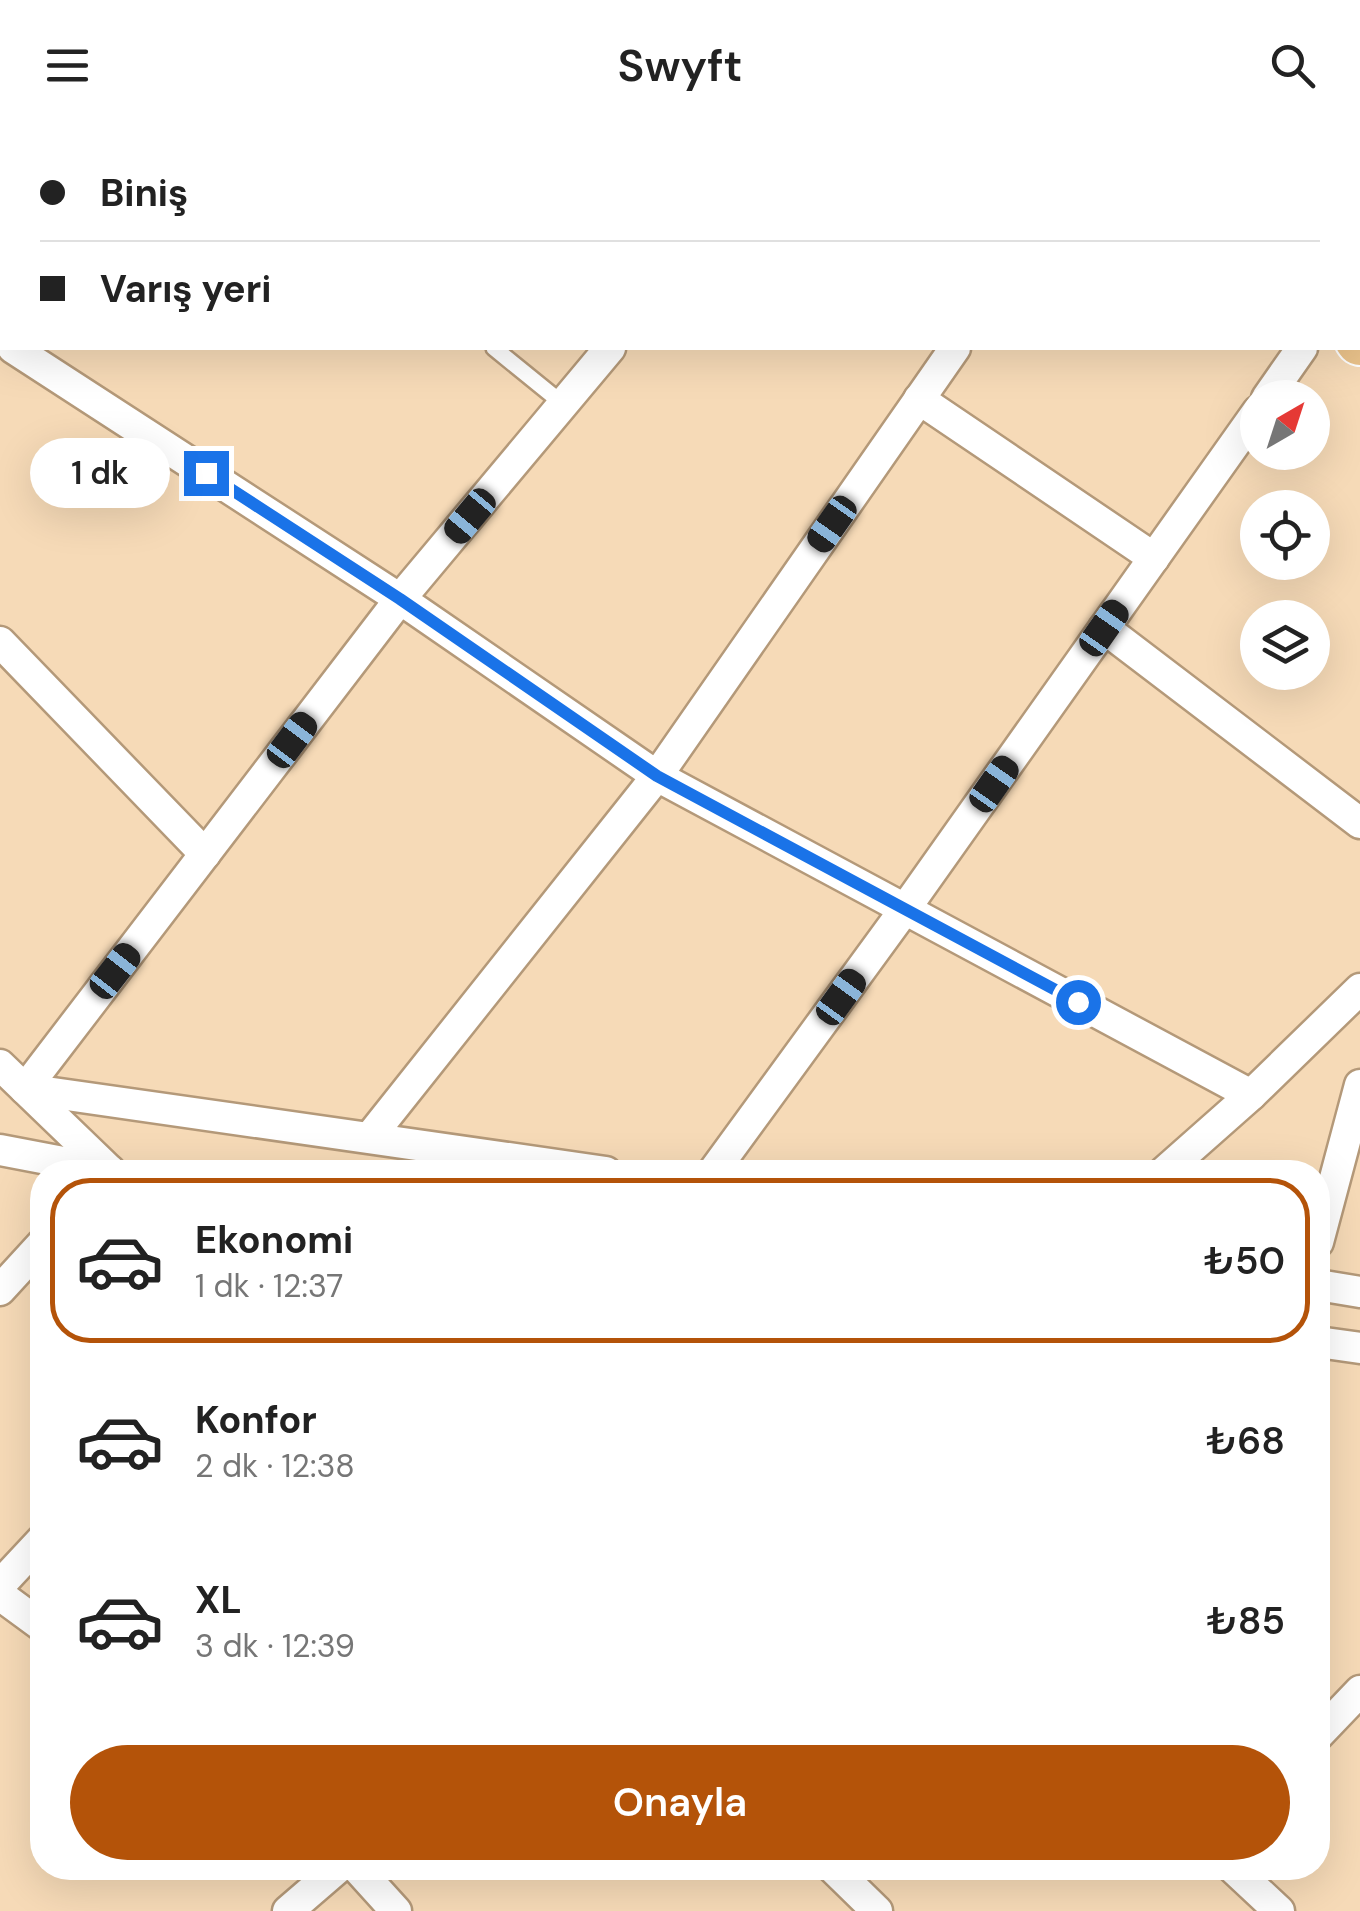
<!DOCTYPE html>
<html lang="tr">
<meta charset="utf-8">
<style>
:root{--surface:#fff;--page:#f6f6f6;--text:#222;--muted:#767676;--line:#e0e0e0;--accent:#b45309}
body{margin:0;font-family:"DM Sans",sans-serif;background:var(--page);color:var(--text);height:100vh;display:flex;flex-direction:column;font-size:38px;white-space:nowrap}
*{box-sizing:border-box;margin:0}
p{font-size:32px;color:var(--muted)}
.icon{flex:none;width:55px;height:55px;fill:none;stroke:currentColor;stroke-width:2;stroke-linecap:round;stroke-linejoin:round}
.map{position:relative;flex:1;overflow:hidden}
.panel{position:absolute;left:30px;top:1030px;width:1300px;height:720px;display:flex;flex-direction:column;background:var(--surface);border-radius:40px;box-shadow:0 10px 40px #0002}
.panel>*{flex:none}
.guide{position:absolute;left:0px;top:0px;width:1360px;height:220px;box-shadow:0 10px 40px #0002;display:grid;align-content:center;height:220px;padding:0 40px;background:var(--surface)}
.needle{width:65px;rotate:39deg}
.tools{position:absolute;left:1240px;top:250px;display:grid;gap:20px}
.tools a{display:grid;place-items:center;width:90px;height:90px;border-radius:50%;background:var(--surface);box-shadow:0 10px 40px #0002;font-size:50px}
.end{position:absolute;width:45px;height:45px;margin:-22px;border:12px solid #1a73e8;background:#fff;box-shadow:0 0 0 5px #fff}
.from{border-radius:50%}
.bubble{position:absolute;height:70px;border-radius:35px;background:var(--surface);box-shadow:0 10px 40px #0002;font-size:32px;font-weight:600;line-height:70px;text-align:center}
.car{position:absolute;width:30px;height:60px;margin:-30px -15px;border-radius:12px;box-shadow:0 0 8px 2px #0007;background:linear-gradient(#222 24%,#8ab4d8 0 40%,#222 0 76%,#8ab4d8 0 86%,#222 0)}
.guide b{display:flex;align-items:center;gap:35px;height:95px;font-size:38px}
.guide b+b{border-top:2px solid var(--line)}
.guide i{width:25px;height:25px;background:var(--text)}
ul{padding:18px 0 0;list-style:none}
li{display:flex;align-items:center;gap:30px;height:165px;margin:0 20px 15px;padding:0 20px;border:5px solid transparent;border-radius:40px}
li div{flex:1}
li b{display:block;font-size:38px}
li em{font-style:normal;font-weight:600}
li.on{border-color:var(--accent)}
li>.icon{width:90px;height:90px;stroke-width:1.5}
.cta{display:flex;gap:20px;margin-top:auto;padding:20px 40px}
.cta a{flex:1;height:115px;border-radius:60px;background:var(--accent);color:#fff;font-size:40px;font-weight:600;line-height:115px;text-align:center}
header{display:flex;justify-content:space-between;align-items:center;height:130px;padding:0 40px;background:var(--surface);font-size:45px;font-weight:600}
.map>svg:first-child{display:block}
.lines{fill:none;stroke-linecap:round;stroke-linejoin:round}
.service-casing{stroke:#b49979;stroke-width:20}
.minor-casing{stroke:#b49979;stroke-width:35}
.primary-casing{stroke:#fff;stroke-width:52}
.service{stroke:#fff;stroke-width:15}
.minor{stroke:#fff;stroke-width:30}
.primary{stroke:#ebc38b;stroke-width:48}
.route{stroke:#1a73e8;stroke-width:12}
</style>
<header><svg class="icon" aria-label="menu" viewBox="0 0 24 24"><path d="M4 6h16M4 12h16M4 18h16"/></svg>Swyft<svg class="icon" aria-label="search" viewBox="0 0 24 24"><circle cx="10" cy="10" r="6"/><path d="M15 15l6 6"/></svg></header>
<div class="map">
<svg width="1360" height="1781" viewBox="0 0 1360 1781">
<rect width="100%" height="100%" fill="#f6dab7"/>
<g class="lines">
<g class="service-casing">
<g id="service">
<polyline points="241,0 242,2"/>
<polyline points="494,218 563,274"/>
</g>
</g>
<g class="minor-casing">
<g id="minor">
<polyline points="304,0 312,2"/>
<polyline points="88,2 89,0"/>
<polyline points="640,2 641,0"/>
<polyline points="1104,2 1106,0"/>
<polyline points="0,175 2,170"/>
<polyline points="13,218 400,469 657,646 1251,965 1164,1042"/>
<polyline points="1267,268 1302,218"/>
<polyline points="919,269 1154,428"/>
<polyline points="1104,498 1360,693"/>
<polyline points="0,512 205,724"/>
<polyline points="0,935 111,1042"/>
<polyline points="1251,965 1360,859"/>
<polyline points="370,1007 657,646 955,218"/>
<polyline points="0,1020 110,1041"/>
<polyline points="606,1042 25,959 400,469 610,218"/>
<polyline points="713,1042 905,779 1258,281"/>
<polyline points="1318,1112 1360,955"/>
<polyline points="1318,1155 1360,1162"/>
<polyline points="0,1160 42,1114"/>
<polyline points="1318,1212 1360,1218"/>
<polyline points="0,1455 42,1410"/>
<polyline points="0,1465 42,1496"/>
<polyline points="1318,1605 1360,1561"/>
<polyline points="357,1738 396,1781"/>
<polyline points="833,1738 877,1781"/>
<polyline points="1233,1738 1279,1781"/>
<polyline points="288,1781 338,1738"/>
</g>
</g>
<g class="primary-casing">
<g id="primary">
<polyline points="1180,0 1183,2"/>
<polyline points="1277,0 1279,2"/>
<polyline points="1358,93 1360,96"/>
<polyline points="1358,208 1360,211"/>
</g>
</g>
<use href="#service" class="service"/>
<use href="#minor" class="minor"/>
<use href="#primary" class="primary"/>
</g>
<g class="lines">
<polyline class="route" points="206,343 400,469 657,646 1078,872"/>
</g>
</svg>
<div class="tools">
<a><svg class="needle" viewBox="-14 -14 28 28"><path d="M0-13l5 13h-10z" fill="#e53935"/><path d="M0 13l5-13h-10z" fill="#767676"/></svg></a>
<a><svg class="icon" aria-label="locate" viewBox="0 0 24 24"><circle cx="12" cy="12" r="6"/><path d="M12 2v4M12 18v4M2 12h4M18 12h4"/></svg></a>
<a><svg class="icon" aria-label="layers" viewBox="0 0 24 24"><path d="M12 4l9 5-9 5-9-5zM3 14l9 5 9-5"/></svg></a>
</div>
<i class="end from" style="left:1078px;top:872px"></i>
<i class="end" style="left:206px;top:343px"></i>
<div class="bubble" style="left:30px;top:308px;width:140px">1 dk</div>
<i class="car" style="left:470px;top:386px;rotate:220deg"></i>
<i class="car" style="left:832px;top:394px;rotate:215deg"></i>
<i class="car" style="left:1104px;top:498px;rotate:35deg"></i>
<i class="car" style="left:292px;top:610px;rotate:37deg"></i>
<i class="car" style="left:994px;top:654px;rotate:35deg"></i>
<i class="car" style="left:115px;top:841px;rotate:38deg"></i>
<i class="car" style="left:841px;top:867px;rotate:36deg"></i>
<div class="guide">
<b><i class="from"></i>Biniş</b>
<b><i></i>Varış yeri</b>
</div>
<section class="panel">
<ul>
<li class="on"><svg class="icon" aria-label="car" viewBox="0 0 24 24"><path d="M5 17H2v-5l4-1 3-4h7l3 4 3 1v5h-3M9 17h6M6 11h13"/><circle cx="7" cy="17" r="2"/><circle cx="17" cy="17" r="2"/></svg><div><b>Ekonomi</b><p>1 dk · 12:37</p></div><em>₺50</em></li>
<li><svg class="icon" aria-label="car" viewBox="0 0 24 24"><path d="M5 17H2v-5l4-1 3-4h7l3 4 3 1v5h-3M9 17h6M6 11h13"/><circle cx="7" cy="17" r="2"/><circle cx="17" cy="17" r="2"/></svg><div><b>Konfor</b><p>2 dk · 12:38</p></div><em>₺68</em></li>
<li><svg class="icon" aria-label="car" viewBox="0 0 24 24"><path d="M5 17H2v-5l4-1 3-4h7l3 4 3 1v5h-3M9 17h6M6 11h13"/><circle cx="7" cy="17" r="2"/><circle cx="17" cy="17" r="2"/></svg><div><b>XL</b><p>3 dk · 12:39</p></div><em>₺85</em></li>
</ul>
<div class="cta"><a>Onayla</a></div>
</section>
</div>
